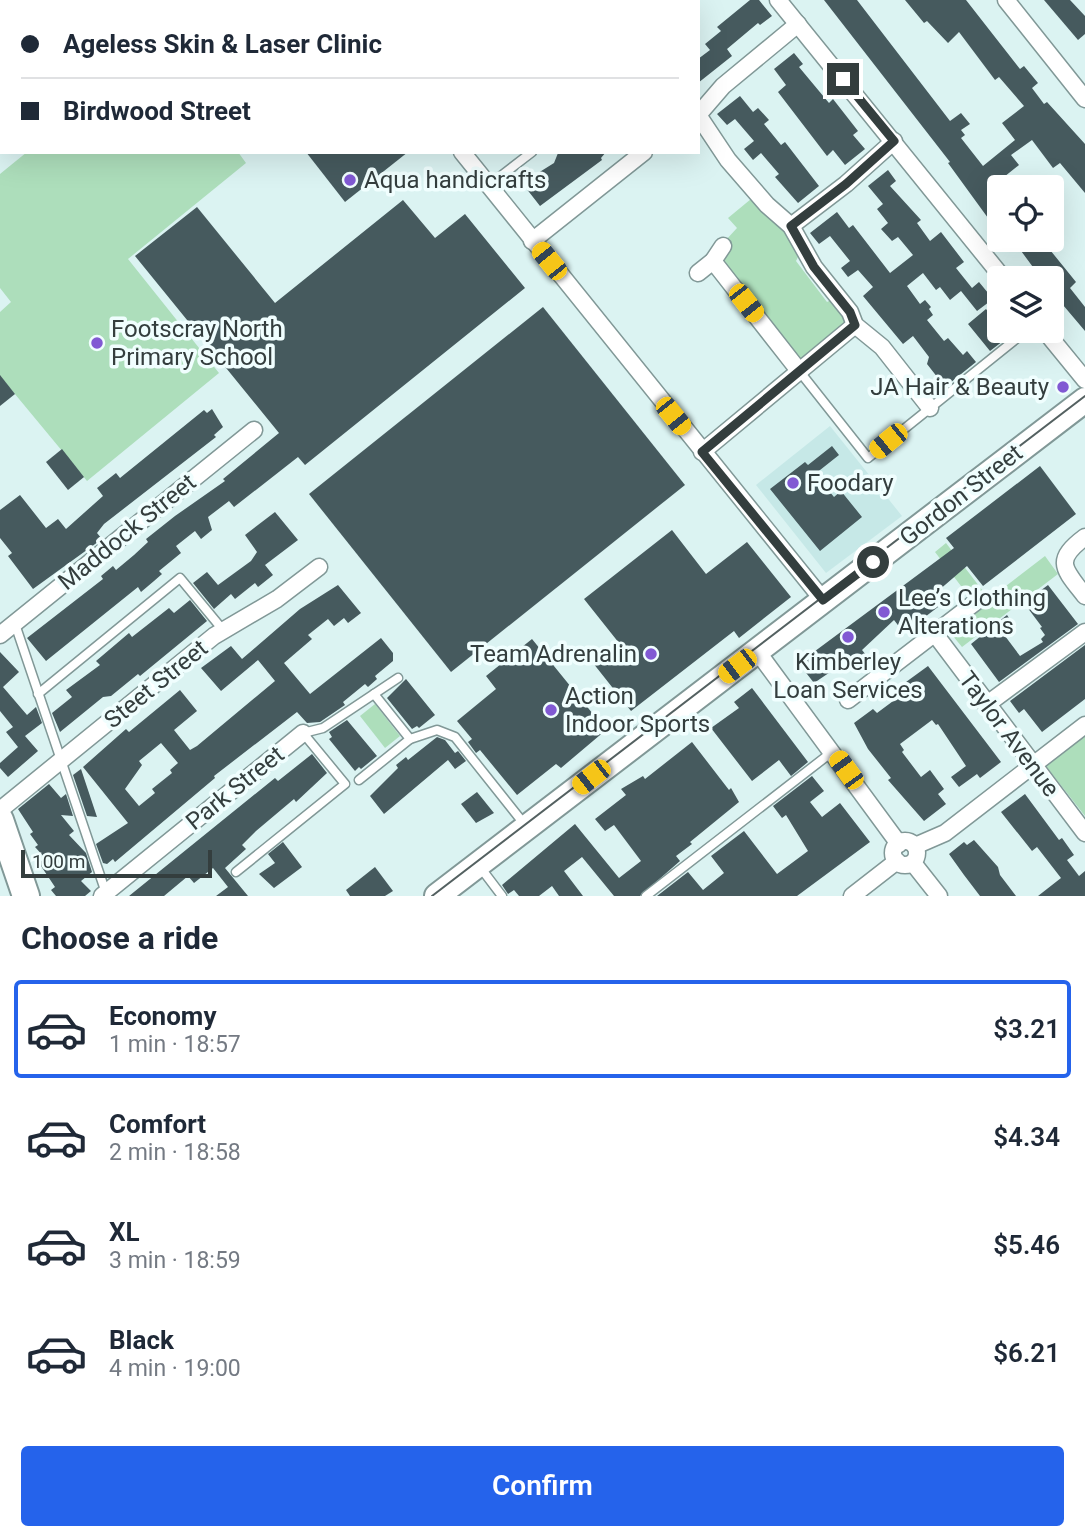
<!DOCTYPE html>
<meta charset="utf-8">
<style>
:root{--surface:#fff;--page:#f2f2f3;--text:#1f2937;--muted:#747a83;--line:#e0e1e3;--accent:#2563eb}
body{margin:0;font-family:Roboto,sans-serif;background:var(--page);color:var(--text);height:100vh;display:flex;flex-direction:column;font-size:26px;white-space:nowrap}
*{box-sizing:border-box;margin:0}
p{font-size:23px;color:var(--muted)}
.icon{flex:none;width:38px;height:38px;fill:none;stroke:currentColor;stroke-width:2;stroke-linecap:round;stroke-linejoin:round}
.map{position:relative;height:896px;overflow:hidden}
.details{display:flex;flex-direction:column;background:var(--surface);flex:1}
.details>*{flex:none}
.hud{position:absolute;left:0px;top:0px;width:700px;height:154px;box-shadow:0 7px 28px #0002;display:grid;align-content:center;height:154px;padding:0 21px;background:var(--surface)}
.controls{position:absolute;left:987px;top:175px;display:grid;gap:14px}
.controls a{display:grid;place-items:center;width:77px;height:77px;border-radius:7px;background:var(--surface);box-shadow:0 7px 28px #0002;font-size:35px}
.scale{position:absolute;left:21px;bottom:18px;width:191px;box-sizing:border-box;padding-left:7px;border:4px solid #343e3e;border-top:0;font-size:19px;line-height:24px;white-space:nowrap;color:#343e3e;-webkit-text-stroke:5px #f0fefe;paint-order:stroke}
.end{position:absolute;width:32px;height:32px;margin:-16px;border:9px solid #343e3e;background:#fff;box-shadow:0 0 0 4px #fff}
.from{border-radius:50%}
.car{position:absolute;width:21px;height:42px;margin:-21px -10px;border-radius:9px;box-shadow:0 0 5px 2px #0007;background:linear-gradient(#f5c518 24%,#345 0 40%,#f5c518 0 76%,#345 0 86%,#f5c518 0)}
.hud b{display:flex;align-items:center;gap:24px;height:66px;font-size:26px}
.hud b+b{border-top:2px solid var(--line)}
.hud i{width:18px;height:18px;background:var(--text)}
ul{padding:0;list-style:none}
li{display:flex;align-items:center;gap:21px;height:98px;margin:0 14px 10px;padding:0 7px;border:4px solid transparent;border-radius:7px}
li div{flex:1}
li b{display:block;font-size:26px}
li em{font-style:normal;font-weight:600}
li.active{border-color:var(--accent)}
li>.icon{width:63px;height:63px;stroke-width:1.5}
h2{padding:0 21px;font-size:32px;line-height:84px}
.cta{display:flex;gap:14px;margin-top:auto;padding:14px 21px}
.cta a{flex:1;height:80px;border-radius:7px;background:var(--accent);color:#fff;font-size:28px;font-weight:600;line-height:80px;text-align:center}
.map>svg:first-child{display:block}
.built{fill:#c6e8e7}
.green{fill:#addebb}
.building{fill:#465a5e;fill-rule:evenodd}
.lines{fill:none;stroke-linecap:round;stroke-linejoin:round}
.service-casing{stroke:#819897;stroke-width:11}
.minor-casing{stroke:#819897;stroke-width:19}
.primary-casing{stroke:#819897;stroke-width:28}
.trunk-casing{stroke:#819897;stroke-width:30}
.service{stroke:#fff;stroke-width:8}
.minor{stroke:#fff;stroke-width:16}
.primary{stroke:#fff;stroke-width:24}
.trunk{stroke:#fff;stroke-width:26}
.tram{stroke:#546161;stroke-width:2}
.route{stroke:#343e3e;stroke-width:9}
.poi-dot{fill:#8159d3;stroke:#f0fefe;stroke-width:2.5}
.labels{text-anchor:middle;dominant-baseline:central;stroke-width:7;stroke-linejoin:round;paint-order:stroke}
.poi-label{font-size:24px;fill:#343e3e;stroke:#f0fefe;text-anchor:start}
.street-label{font-size:24px;fill:#343e3e;stroke:#f0fefe}
</style>
<div class="map">
<svg width="1085" height="896" viewBox="0 0 1085 896">
<rect width="100%" height="100%" fill="#dbf3f2"/>
<g class="built">
<polygon points="0,0 130,0 132,2 2,2 2,104"/>
<polygon points="830,426 902,516 826,573 756,485"/>
</g>
<g class="green">
<polygon points="27,152 238,152 246,163 128,259 219,373 87,481 0,376 0,312 11,302 0,288 0,174"/>
<polygon points="751,199 787,232 799,255 796,261 827,302 833,299 843,312 845,325 838,332 834,331 808,359 798,358 719,261 725,241 737,228 728,218"/>
<polygon points="946,543 989,599 1045,556 1058,574 962,647 948,630 977,607 935,552"/>
<polygon points="375,704 400,736 385,748 360,716"/>
<polygon points="1085,734 1085,816 1045,765"/>
</g>
<g class="building">
<polygon points="750,0 759,0 772,16 760,25 758,23 727,49 732,56 698,83 698,59 710,50 705,44 721,31 717,27"/>
<polygon points="824,0 857,0 950,121 961,113 970,124 961,130 965,135 961,138 983,166 1015,140 1002,123 1024,106 999,77 995,80 959,32 948,43 927,21 924,23 905,0 966,0 1020,69 1024,66 1038,83 1032,88 1044,104 1047,102 1085,144 1085,193 1060,163 1053,168 1032,140 1011,155 1019,165 994,185 999,191 999,223 993,215 988,218 948,163 950,162"/>
<polygon points="1044,0 1070,0 1085,16 1085,34 1078,40"/>
<polygon points="794,53 803,64 799,67 829,103 833,99 858,131 853,135 865,149 845,165 833,150 827,156 778,92 786,85 774,69"/>
<polygon points="740,96 753,112 758,108 769,120 764,124 781,145 785,142 819,186 798,203 775,177 779,174 761,153 753,160 744,149 754,141 735,119 727,125 717,114"/>
<polygon points="306,152 408,152 345,202"/>
<polygon points="606,152 601,158 602,160 540,206 522,183 554,163 558,153"/>
<polygon points="888,170 896,181 890,186 921,220 917,223 930,241 941,232 964,262 956,268 972,288 979,282 993,299 977,311 961,291 950,300 940,287 936,290 923,273 907,286 920,304 925,300 931,307 929,309 933,315 927,320 944,341 948,338 963,355 967,351 976,362 945,387 927,364 929,357 913,336 903,344 863,296 873,287 858,270 848,277 841,268 850,261 830,236 819,244 810,233 837,212 849,228 853,225 890,273 913,255 898,237 892,241 881,229 888,223 877,209 883,204 868,186"/>
<polygon points="403,200 435,238 465,214 525,288 305,465 298,457 234,507 229,501 208,517 212,530 201,539 195,531 176,546 181,553 159,571 162,574 154,581 141,592 138,587 46,661 27,638 103,579 101,576 113,566 116,570 134,555 148,542 146,539 175,516 225,481 223,479 279,433 135,256 197,207 275,303"/>
<polygon points="1013,240 1042,240 1076,282 1070,288 1085,307 1085,331 1052,292 1052,278 1041,278"/>
<polygon points="543,307 685,485 451,672 309,494"/>
<polygon points="986,309 999,325 999,331 1016,331 990,351 968,324"/>
<polygon points="0,375 15,394 0,406"/>
<polygon points="212,409 223,427 214,435 216,437 104,524 97,533 102,539 33,589 8,556 12,553 0,538 0,510 20,495 46,528 58,519 66,529 103,496 97,488 116,473 120,478 204,410 207,413"/>
<polygon points="832,446 839,455 815,474 834,497 841,491 862,517 820,551 770,489 805,462 808,465"/>
<polygon points="62,449 84,477 68,490 46,462"/>
<polygon points="1040,466 1076,514 983,586 967,566 931,597 938,607 904,633 894,620 862,650 870,660 858,668 851,658 814,683 800,665 803,660 954,548 946,538"/>
<polygon points="275,512 298,540 265,565 273,575 258,587 255,583 235,599 231,594 214,609 193,583 207,572 218,585 251,561 257,552 245,535"/>
<polygon points="672,530 706,574 747,542 791,597 739,638 734,631 631,711 593,663 619,643 584,599"/>
<path d="M 338,585 L 361,613 L 348,623 L 344,618 L 334,626 L 328,619 L 308,635 L 312,639 L 284,663 L 310,694 L 381,638 L 393,653 L 393,661 L 375,676 L 377,679 L 368,687 L 365,684 L 343,702 L 345,705 L 320,722 L 307,723 L 297,712 L 214,776 L 215,778 L 115,862 L 113,859 L 107,864 L 103,863 L 96,844 L 128,823 L 83,767 L 126,729 L 129,732 L 180,690 L 197,711 L 174,730 L 190,750 L 197,746 L 275,681 L 258,660 L 221,691 L 201,668 L 231,646 L 242,659 L 300,609 ZM 161,743 L 178,763 L 170,770 L 172,773 L 152,789 L 155,793 L 139,806 L 125,789 L 142,765 L 139,761 Z"/>
<polygon points="1048,585 1078,624 999,682 971,644 1007,615 1013,624 1002,632 1020,656 1043,642 1041,639 1045,635 1040,628 1042,627 1024,603"/>
<polygon points="190,600 207,621 140,676 138,674 111,696 103,697 60,732 52,713 72,697 66,690 100,665 96,661 129,633 132,637 169,608 174,613"/>
<polygon points="532,639 606,730 561,768 556,764 517,795 480,750 476,753 468,742 472,739 457,721 496,689 486,676"/>
<polygon points="1085,645 1085,699 1042,732 1024,709 1019,713 1010,701"/>
<polygon points="0,652 19,672 3,687 27,715 36,707 42,723 25,736 38,751 8,777 0,768 0,763 18,747 6,732 13,727 0,711"/>
<polygon points="928,666 1001,762 980,778 977,774 959,787 951,777 966,766 938,724 936,725 932,720 900,744 904,750 902,752 921,777 930,770 944,789 938,794 946,804 924,821 888,780 891,778 868,749 854,723 873,709 877,713 908,690 906,682"/>
<polygon points="406,679 435,715 419,728 417,726 412,729 387,698"/>
<polygon points="752,688 808,762 791,776 779,760 752,781 711,728 739,708 734,702"/>
<polygon points="347,720 377,756 361,769 359,767 355,771 329,739 332,737 329,732"/>
<polygon points="437,737 445,740 455,753 458,751 466,761 455,769 448,760 384,814 370,796 398,768 396,765 406,757 408,760"/>
<polygon points="692,742 729,790 731,788 739,802 690,842 692,844 676,856 680,861 640,896 614,896 582,857 564,871 583,896 559,896 552,886 539,896 519,896 514,890 508,894 502,885 575,824 619,878 641,861 614,825 605,831 595,819 626,795 621,789 643,776 645,779"/>
<polygon points="312,754 327,773 296,802 294,799 256,831 242,845 246,849 225,868 248,896 216,896 228,887 213,868 194,883 188,876 164,896 129,896 275,778 278,781"/>
<polygon points="81,769 97,817 87,816 73,775"/>
<polygon points="812,776 824,791 810,802 822,817 840,803 870,842 797,896 657,896 688,872 703,890 724,873 711,856 744,831 777,874 808,851 786,815 782,818 773,806"/>
<polygon points="49,784 61,798 66,794 73,816 61,815 74,831 69,835 86,853 92,872 81,881 91,891 85,896 56,896 51,890 55,887 39,863 45,858 35,847 38,845 30,834 33,832 18,809"/>
<polygon points="477,792 494,813 476,823 461,804"/>
<polygon points="1025,794 1059,840 1062,838 1074,855 1067,860 1079,876 1085,871 1085,896 1038,896 1061,878 1037,847 1032,851 1001,812"/>
<polygon points="974,840 998,867 1000,875 1016,896 980,896 964,875 949,854 964,842 967,845"/>
<polygon points="283,842 302,867 274,888 259,874 275,863 268,854"/>
<polygon points="375,867 393,891 385,896 350,896 346,890"/>
</g>
<g class="lines">
<g class="service-casing">
<g id="service">
<polyline points="488,186 532,152"/>
<polyline points="800,372 868,458 1026,331"/>
<polyline points="15,624 106,893"/>
<polyline points="38,694 180,578 223,630"/>
<polyline points="374,694 410,739 437,730 455,737 525,825"/>
<polyline points="359,780 410,739"/>
<polyline points="480,867 502,896"/>
<polyline points="236,872 345,784 303,733 323,728 398,678"/>
<polyline points="646,896 832,752"/>
</g>
</g>
<g class="minor-casing">
<g id="minor">
<polyline points="337,0 339,2"/>
<polyline points="778,0 1003,278"/>
<polyline points="1006,0 1085,99"/>
<polyline points="798,24 723,86 698,115 728,160 767,205 791,226 814,267 850,312 855,325 882,347 930,408"/>
<polyline points="462,152 823,600"/>
<polyline points="791,226 846,184 894,141"/>
<polyline points="532,241 644,152"/>
<polyline points="713,261 800,372"/>
<polyline points="698,273 713,261 723,246"/>
<polyline points="1045,331 1085,380"/>
<polyline points="702,452 855,325"/>
<path d="M 1085,537 C 1053,561 1064,569 1085,596"/>
<polyline points="935,634 1085,833"/>
<polyline points="0,635 254,430"/>
<polyline points="757,651 899,844"/>
<polyline points="848,700 977,601"/>
<polyline points="986,705 1085,632"/>
<polyline points="0,810 214,636 277,599 319,567"/>
<circle cx="905" cy="853" r="12"/>
<polyline points="915,846 945,833 1085,725"/>
<polyline points="913,863 939,896"/>
<polyline points="102,896 303,733"/>
<polyline points="852,896 897,861"/>
</g>
</g>
<g class="primary-casing">
<polyline id="primary" points="437,896 1085,400"/>
</g>
<g class="trunk-casing">
<polyline id="trunk" points="0,820 26,896"/>
</g>
<use href="#service" class="service"/>
<use href="#minor" class="minor"/>
<use href="#primary" class="primary"/>
<use href="#trunk" class="trunk"/>
<polyline class="tram" points="432,896 1085,396"/>
</g>
<g class="lines">
<polyline class="route" points="843,79 894,141 846,184 791,226 814,267 850,312 855,325 702,452 823,600 873,562"/>
</g>
<g class="poi-dot">
<circle cx="350" cy="180" r="7"/>
<circle cx="97" cy="343" r="7"/>
<circle cx="1063" cy="387" r="7"/>
<circle cx="793" cy="483" r="7"/>
<circle cx="884" cy="612" r="7"/>
<circle cx="848" cy="637" r="7"/>
<circle cx="651" cy="654" r="7"/>
<circle cx="551" cy="710" r="7"/>
</g>
<g class="labels">
<g class="poi-label">
<text x="364" y="180">Aqua handicrafts</text>
<text x="111" y="329">Footscray North<tspan x="111" dy="28">Primary School</tspan></text>
<text x="1049" y="387" text-anchor="end">JA Hair &amp; Beauty</text>
<text x="807" y="483">Foodary</text>
<text x="898" y="598">Lee’s Clothing<tspan x="898" dy="28">Alterations</tspan></text>
<text x="637" y="654" text-anchor="end">Team Adrenalin</text>
<text x="848" y="662" text-anchor="middle">Kimberley<tspan x="848" dy="28">Loan Services</tspan></text>
<text x="565" y="696">Action<tspan x="565" dy="28">Indoor Sports</tspan></text>
</g>
<g class="street-label">
<text transform="translate(961 495) rotate(-38)">Gordon Street</text>
<text transform="translate(127 532) rotate(-39)">Maddock Street</text>
<text transform="translate(156 684) rotate(-39)">Steet Street</text>
<text transform="translate(1009 734) rotate(53)">Taylor Avenue</text>
<text transform="translate(235 788) rotate(-39)">Park Street</text>
</g>
</g>
</svg>
<div class="controls">
<a><svg class="icon" aria-label="locate" viewBox="0 0 24 24"><circle cx="12" cy="12" r="6"/><path d="M12 2v4M12 18v4M2 12h4M18 12h4"/></svg></a>
<a><svg class="icon" aria-label="layers" viewBox="0 0 24 24"><path d="M12 4l9 5-9 5-9-5zM3 14l9 5 9-5"/></svg></a>
</div>
<div class="scale">100 m</div>
<i class="end from" style="left:873px;top:562px"></i>
<i class="end" style="left:843px;top:79px"></i>
<i class="car" style="left:549px;top:261px;rotate:321deg"></i>
<i class="car" style="left:746px;top:303px;rotate:142deg"></i>
<i class="car" style="left:673px;top:416px;rotate:141deg"></i>
<i class="car" style="left:888px;top:441px;rotate:231deg"></i>
<i class="car" style="left:737px;top:666px;rotate:233deg"></i>
<i class="car" style="left:846px;top:770px;rotate:324deg"></i>
<i class="car" style="left:591px;top:777px;rotate:232deg"></i>
<div class="hud">
<b><i class="from"></i>Ageless Skin &amp; Laser Clinic</b>
<b><i></i>Birdwood Street</b>
</div>
</div>
<section class="details">
<h2>Choose a ride</h2>
<ul>
<li class="active"><svg class="icon" aria-label="car" viewBox="0 0 24 24"><path d="M5 17H2v-5l4-1 3-4h7l3 4 3 1v5h-3M9 17h6M6 11h13"/><circle cx="7" cy="17" r="2"/><circle cx="17" cy="17" r="2"/></svg><div><b>Economy</b><p>1 min · 18:57</p></div><em>$3.21</em></li>
<li><svg class="icon" aria-label="car" viewBox="0 0 24 24"><path d="M5 17H2v-5l4-1 3-4h7l3 4 3 1v5h-3M9 17h6M6 11h13"/><circle cx="7" cy="17" r="2"/><circle cx="17" cy="17" r="2"/></svg><div><b>Comfort</b><p>2 min · 18:58</p></div><em>$4.34</em></li>
<li><svg class="icon" aria-label="car" viewBox="0 0 24 24"><path d="M5 17H2v-5l4-1 3-4h7l3 4 3 1v5h-3M9 17h6M6 11h13"/><circle cx="7" cy="17" r="2"/><circle cx="17" cy="17" r="2"/></svg><div><b>XL</b><p>3 min · 18:59</p></div><em>$5.46</em></li>
<li><svg class="icon" aria-label="car" viewBox="0 0 24 24"><path d="M5 17H2v-5l4-1 3-4h7l3 4 3 1v5h-3M9 17h6M6 11h13"/><circle cx="7" cy="17" r="2"/><circle cx="17" cy="17" r="2"/></svg><div><b>Black</b><p>4 min · 19:00</p></div><em>$6.21</em></li>
</ul>
<div class="cta"><a>Confirm</a></div>
</section>
